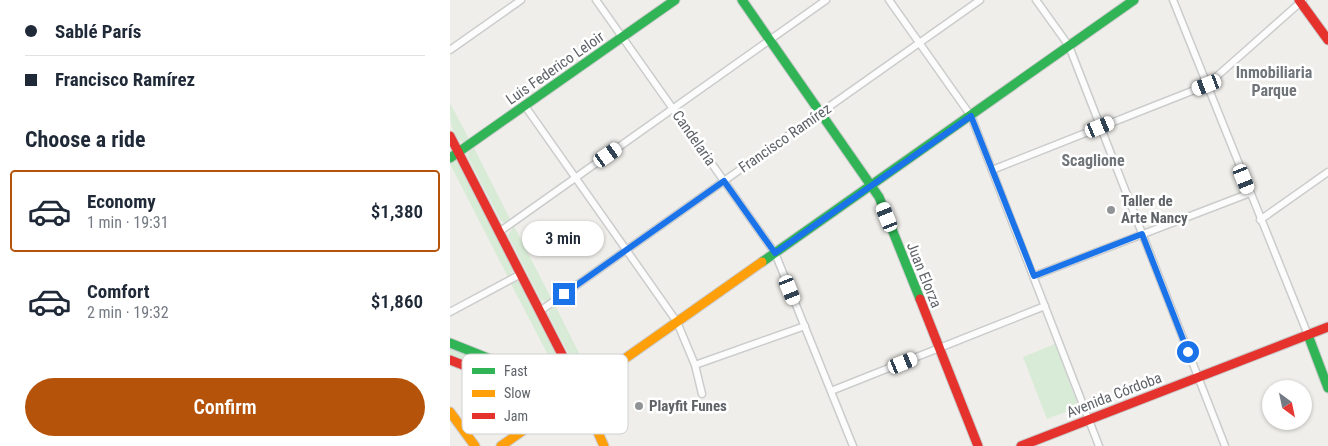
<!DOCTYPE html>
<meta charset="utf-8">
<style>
:root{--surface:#fff;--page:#f2f2f3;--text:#1f2937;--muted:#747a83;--line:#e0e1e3;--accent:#b45309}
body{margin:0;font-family:"Roboto Condensed",sans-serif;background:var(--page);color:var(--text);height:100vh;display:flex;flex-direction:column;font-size:19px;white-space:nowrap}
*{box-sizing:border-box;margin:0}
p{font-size:16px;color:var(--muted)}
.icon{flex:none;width:28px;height:28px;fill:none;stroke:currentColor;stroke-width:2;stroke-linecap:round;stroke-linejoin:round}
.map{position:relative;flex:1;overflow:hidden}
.panel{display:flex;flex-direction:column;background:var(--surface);width:450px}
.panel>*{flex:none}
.hud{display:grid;align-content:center;height:110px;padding:0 25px;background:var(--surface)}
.needle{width:32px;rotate:147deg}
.fabs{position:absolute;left:812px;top:380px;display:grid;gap:10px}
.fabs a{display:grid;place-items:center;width:50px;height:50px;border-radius:50%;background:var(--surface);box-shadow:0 1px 4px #0004;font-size:25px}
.end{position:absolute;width:22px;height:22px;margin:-11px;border:6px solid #1a73e8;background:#fff;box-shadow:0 0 0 2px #fff}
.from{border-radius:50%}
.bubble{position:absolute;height:35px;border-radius:18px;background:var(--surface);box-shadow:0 1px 4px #0004;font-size:16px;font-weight:600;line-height:35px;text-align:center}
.car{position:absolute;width:15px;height:30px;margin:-15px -8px;border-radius:6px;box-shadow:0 0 4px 1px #0007;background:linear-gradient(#fff 24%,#345 0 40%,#fff 0 76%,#345 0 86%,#fff 0)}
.hud b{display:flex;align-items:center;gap:18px;height:48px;font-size:19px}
.hud b+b{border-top:1px solid var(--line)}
.hud i{width:12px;height:12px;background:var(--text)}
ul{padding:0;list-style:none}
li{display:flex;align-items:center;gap:15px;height:82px;margin:0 10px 8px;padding:0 15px;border:2px solid transparent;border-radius:5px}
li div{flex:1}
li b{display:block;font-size:19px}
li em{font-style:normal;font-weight:600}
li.selected{border-color:var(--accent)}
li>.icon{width:45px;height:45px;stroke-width:1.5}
h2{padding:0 25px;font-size:22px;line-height:60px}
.button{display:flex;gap:10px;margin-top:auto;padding:10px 25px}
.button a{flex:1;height:58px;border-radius:30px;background:var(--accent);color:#fff;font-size:20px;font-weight:600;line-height:58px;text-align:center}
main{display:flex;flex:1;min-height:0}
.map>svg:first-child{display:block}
.green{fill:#d8ebd6}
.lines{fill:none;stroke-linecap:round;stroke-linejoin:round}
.stream{stroke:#bfe0f9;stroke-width:2}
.street-casing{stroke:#cbcccc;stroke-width:9}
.fast-casing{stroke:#cacacb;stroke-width:11}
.slow-casing{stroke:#cacacb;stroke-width:11}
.jam-casing{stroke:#cacacb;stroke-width:11}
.street{stroke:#fdfcfc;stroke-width:6}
.fast{stroke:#30b455;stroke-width:9}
.slow{stroke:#ff9f0a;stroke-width:9}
.jam{stroke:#e5322d;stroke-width:9}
.route{stroke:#1a73e8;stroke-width:6}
.poi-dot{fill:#919496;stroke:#fff;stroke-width:2}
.labels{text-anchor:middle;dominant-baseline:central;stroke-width:5;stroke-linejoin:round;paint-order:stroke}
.street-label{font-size:15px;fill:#5f6368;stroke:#fff}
.poi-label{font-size:15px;font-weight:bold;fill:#5f6368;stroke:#fff;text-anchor:start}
.neighbourhood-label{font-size:16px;font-weight:bold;fill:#70757a;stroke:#fff}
.key{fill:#fff;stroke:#cfd0d2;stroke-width:1}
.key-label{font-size:14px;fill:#5f6368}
</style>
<main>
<section class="panel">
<div class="hud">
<b><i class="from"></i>Sablé París</b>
<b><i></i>Francisco Ramírez</b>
</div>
<h2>Choose a ride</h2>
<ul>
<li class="selected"><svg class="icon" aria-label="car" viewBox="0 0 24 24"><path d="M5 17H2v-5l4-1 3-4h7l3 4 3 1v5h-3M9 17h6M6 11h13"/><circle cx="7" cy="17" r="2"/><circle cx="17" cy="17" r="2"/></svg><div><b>Economy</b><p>1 min · 19:31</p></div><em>$1,380</em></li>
<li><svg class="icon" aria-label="car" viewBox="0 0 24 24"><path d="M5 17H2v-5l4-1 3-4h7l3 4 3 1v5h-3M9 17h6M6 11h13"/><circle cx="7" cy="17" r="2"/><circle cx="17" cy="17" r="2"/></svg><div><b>Comfort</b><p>2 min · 19:32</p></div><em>$1,860</em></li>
</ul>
<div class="button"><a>Confirm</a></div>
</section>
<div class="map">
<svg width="878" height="446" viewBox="0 0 878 446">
<rect width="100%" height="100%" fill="#efeeea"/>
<g class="green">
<path d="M 0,103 L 20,141 L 13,143 C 0,135 0,117 0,103 Z"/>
<polygon points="24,148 60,219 56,223 51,221 18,157 18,153"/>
<polygon points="5,160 8,161 64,269 58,277 0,164 0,161"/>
<polygon points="64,226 101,298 97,302 91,300 58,235"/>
<polygon points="66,281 70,281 122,382 120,384 107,380 109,376 61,284"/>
<polygon points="105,305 142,379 138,381 132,379 99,316 99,311"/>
<polygon points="605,344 629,407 597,419 573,357"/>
<polygon points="0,346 109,391 105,398 0,359"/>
</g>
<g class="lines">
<polyline class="stream" points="0,348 103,389 106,394 102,396"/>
<g class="street-casing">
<g id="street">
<polyline points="146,0 325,253 403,446"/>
<polyline points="439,0 521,116 649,446"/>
<polyline points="586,0 619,46 775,446"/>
<polyline points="723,0 858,335"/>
<polyline points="0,50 71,0"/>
<polyline points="75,106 227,322 245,365 252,394"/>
<polyline points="542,170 757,85 853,0"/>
<polyline points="810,220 878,172"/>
<polyline points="49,232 376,0"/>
<polyline points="584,276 800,193"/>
<polyline points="90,311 530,0"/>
<polyline points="0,312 71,274"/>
<polyline points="245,365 355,326"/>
<polyline points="381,391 595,306"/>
</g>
</g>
<g class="fast-casing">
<g id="fast">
<polyline points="292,0 429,197 470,299"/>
<polyline points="0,158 225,0"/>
<polyline points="312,262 684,0"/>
<polyline points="858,335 878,388"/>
<polyline points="0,343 126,393"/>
</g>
</g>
<g class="slow-casing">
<g id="slow">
<polyline points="122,374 154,446"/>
<polyline points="0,412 25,446"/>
<polyline points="51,446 312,262"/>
</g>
</g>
<g class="jam-casing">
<g id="jam">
<polyline points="849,0 878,40"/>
<polyline points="0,136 122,374"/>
<polyline points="470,299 528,446"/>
<polyline points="0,360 110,403"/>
<polyline points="571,446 878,327"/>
</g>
</g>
<use href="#street" class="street"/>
<use href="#fast" class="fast"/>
<use href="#slow" class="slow"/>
<use href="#jam" class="jam"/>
</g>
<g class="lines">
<polyline class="route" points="114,294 274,181 325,253 521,116 584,276 692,234 738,352"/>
</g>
<g class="poi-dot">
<circle cx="661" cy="210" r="5"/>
<circle cx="189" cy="406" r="5"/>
</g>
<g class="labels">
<g class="street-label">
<text transform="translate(105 68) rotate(-35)">Luis Federico Leloir</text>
<text transform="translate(244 138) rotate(55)">Candelaria</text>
<text transform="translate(335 138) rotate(-35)">Francisco Ramírez</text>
<text transform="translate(474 275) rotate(68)">Juan Elorza</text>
<text transform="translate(664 395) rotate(-21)">Avenida Córdoba</text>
</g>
<g class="poi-label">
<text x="671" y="201">Taller de<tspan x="671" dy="17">Arte Nancy</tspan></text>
<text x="199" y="406">Playfit Funes</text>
</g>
<g class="neighbourhood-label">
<text x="824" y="72">Inmobiliaria<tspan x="824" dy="18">Parque</tspan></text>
<text x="643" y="160">Scaglione</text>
</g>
</g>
<rect x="12" y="354" width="166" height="80" rx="8" class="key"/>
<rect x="22" y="368" width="23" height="6" fill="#30b455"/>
<rect x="22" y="390" width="23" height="7" fill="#ff9f0a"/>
<rect x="22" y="413" width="23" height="6" fill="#e5322d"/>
<g class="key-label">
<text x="54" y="376">Fast</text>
<text x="54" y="398">Slow</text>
<text x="54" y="421">Jam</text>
</g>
</svg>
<div class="fabs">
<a><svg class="needle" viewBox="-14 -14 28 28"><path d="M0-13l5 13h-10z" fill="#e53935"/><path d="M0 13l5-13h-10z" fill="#747a83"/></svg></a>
</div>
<i class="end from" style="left:738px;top:352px"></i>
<i class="end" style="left:114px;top:294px"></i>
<div class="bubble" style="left:72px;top:221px;width:82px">3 min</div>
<i class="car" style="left:757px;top:85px;rotate:249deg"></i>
<i class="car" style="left:650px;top:127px;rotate:68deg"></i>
<i class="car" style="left:158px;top:155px;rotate:55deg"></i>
<i class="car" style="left:794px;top:179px;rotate:158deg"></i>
<i class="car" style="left:437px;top:217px;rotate:338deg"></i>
<i class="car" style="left:340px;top:290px;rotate:158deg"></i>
<i class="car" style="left:453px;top:363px;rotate:68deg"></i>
</div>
</main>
